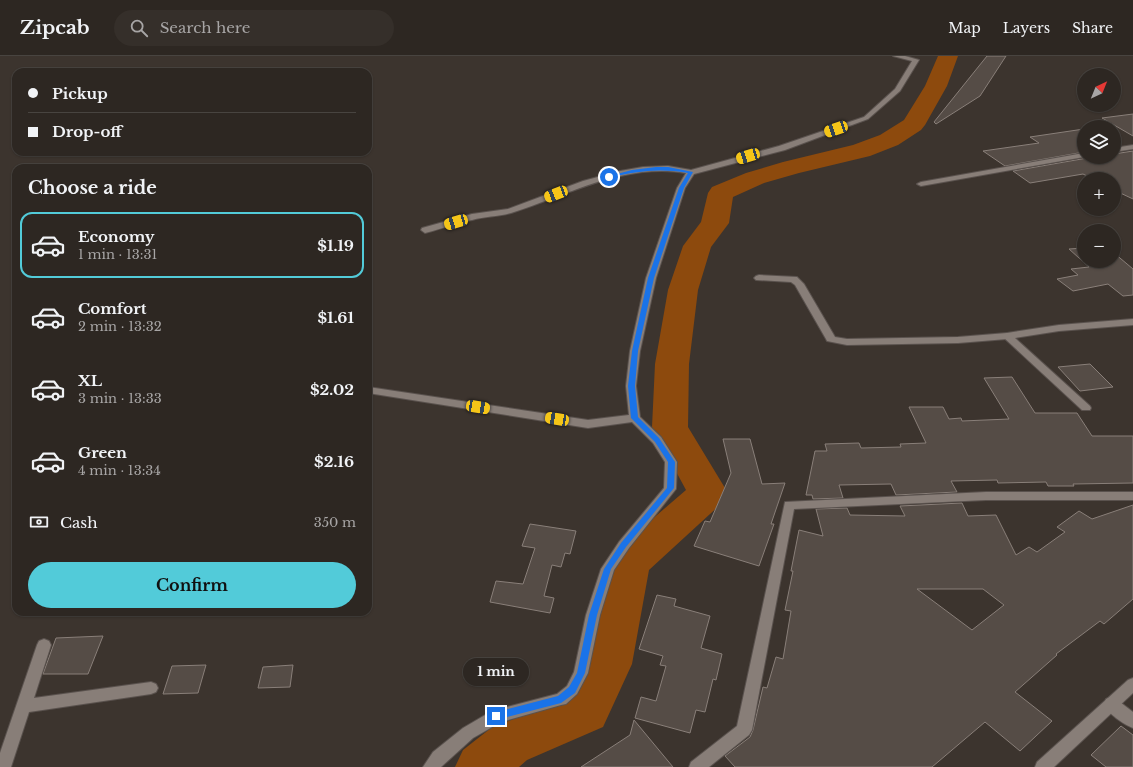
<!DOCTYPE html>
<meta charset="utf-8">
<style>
:root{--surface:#2d2722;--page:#352f2a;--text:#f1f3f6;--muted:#a7a5a5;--line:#484440;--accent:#52cbd9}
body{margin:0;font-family:"Libre Baskerville",serif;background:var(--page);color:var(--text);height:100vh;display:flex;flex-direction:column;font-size:15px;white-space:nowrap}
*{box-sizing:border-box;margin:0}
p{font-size:13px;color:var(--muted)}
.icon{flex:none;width:22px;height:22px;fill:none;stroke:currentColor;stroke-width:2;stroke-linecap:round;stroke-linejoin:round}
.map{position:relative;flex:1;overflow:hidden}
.side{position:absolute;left:12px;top:108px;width:360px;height:452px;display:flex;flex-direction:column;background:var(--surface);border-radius:12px;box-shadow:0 1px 3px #0004,0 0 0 1px var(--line)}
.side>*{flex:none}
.guide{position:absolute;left:12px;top:12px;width:360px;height:88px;border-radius:12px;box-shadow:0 1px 3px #0004,0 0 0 1px var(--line);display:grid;align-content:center;height:88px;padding:0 16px;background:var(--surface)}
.needle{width:26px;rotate:43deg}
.controls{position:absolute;left:1077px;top:12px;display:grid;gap:8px}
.controls a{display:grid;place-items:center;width:44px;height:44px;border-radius:50%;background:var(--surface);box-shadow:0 1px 3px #0004,0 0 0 1px var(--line);font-size:20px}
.end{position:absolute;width:18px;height:18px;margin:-9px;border:5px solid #1a73e8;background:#fff;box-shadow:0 0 0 2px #fff}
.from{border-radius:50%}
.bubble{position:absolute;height:28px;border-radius:14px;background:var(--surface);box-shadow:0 1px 3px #0004,0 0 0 1px var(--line);font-size:13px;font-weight:800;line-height:28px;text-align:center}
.car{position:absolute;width:12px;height:24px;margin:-12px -6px;border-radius:5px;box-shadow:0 0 3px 1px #0007;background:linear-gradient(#f5c518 24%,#345 0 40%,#f5c518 0 76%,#345 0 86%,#f5c518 0)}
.guide b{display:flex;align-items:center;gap:14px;height:38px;font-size:15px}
.guide b+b{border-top:1px solid var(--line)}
.guide i{width:10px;height:10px;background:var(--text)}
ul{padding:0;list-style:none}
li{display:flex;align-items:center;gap:12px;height:66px;margin:0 8px 6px;padding:0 8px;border:2px solid transparent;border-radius:12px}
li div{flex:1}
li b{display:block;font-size:15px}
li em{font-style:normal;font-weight:800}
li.active{border-color:var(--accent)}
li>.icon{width:36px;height:36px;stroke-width:1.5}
h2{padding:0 16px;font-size:18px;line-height:48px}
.pay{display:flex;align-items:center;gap:10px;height:44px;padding:0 16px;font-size:15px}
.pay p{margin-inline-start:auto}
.primary-button{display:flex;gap:8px;margin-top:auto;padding:8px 16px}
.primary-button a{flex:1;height:46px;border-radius:24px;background:var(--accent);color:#111;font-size:16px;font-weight:800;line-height:46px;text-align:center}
header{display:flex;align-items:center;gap:24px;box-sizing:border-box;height:56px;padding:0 20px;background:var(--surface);border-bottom:1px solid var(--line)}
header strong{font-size:19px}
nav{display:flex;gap:22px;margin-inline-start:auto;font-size:14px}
.search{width:280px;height:36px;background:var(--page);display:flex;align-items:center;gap:10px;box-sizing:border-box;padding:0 14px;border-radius:22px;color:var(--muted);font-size:15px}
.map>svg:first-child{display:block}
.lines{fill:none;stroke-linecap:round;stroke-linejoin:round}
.river{fill:#8d4a0d;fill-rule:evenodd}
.building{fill:#554c46;stroke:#897f79;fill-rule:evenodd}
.service-casing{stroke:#5a524e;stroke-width:2}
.minor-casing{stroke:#5a524e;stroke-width:2}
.tertiary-casing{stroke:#5a524e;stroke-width:2}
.service{fill:#887e78;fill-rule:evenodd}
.minor{fill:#887e78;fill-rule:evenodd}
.tertiary{fill:#887e78;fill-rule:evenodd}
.route{fill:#1a73e8}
</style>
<header>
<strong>Zipcab</strong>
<div class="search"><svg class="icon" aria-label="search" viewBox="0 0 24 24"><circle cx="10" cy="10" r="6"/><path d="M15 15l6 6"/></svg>Search here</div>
<nav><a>Map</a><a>Layers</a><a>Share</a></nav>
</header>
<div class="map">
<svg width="1133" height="711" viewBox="0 0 1133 711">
<rect width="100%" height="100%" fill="#3c342e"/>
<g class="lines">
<polygon class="river" points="938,0 958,0 947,30 925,69 921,74 898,89 870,100 799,117 764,127 733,141 729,167 711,191 698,234 689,308 688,371 728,437 722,447 649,514 632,608 603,671 527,704 519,711 455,711 463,694 491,672 569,641 584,608 608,507 614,496 686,434 652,371 655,308 668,234 683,190 701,166 708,137 712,131 746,117 783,106 853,89 880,79 904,64 925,30"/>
</g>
<g class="building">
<polygon points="987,0 1006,0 980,40 936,68 934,66"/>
<polygon points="1133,58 1133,80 1102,62"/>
<polygon points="1084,73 1084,96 1005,110 983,95 1039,87 1030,81"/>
<polygon points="1133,95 1133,143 1114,134 1114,123 1093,123 1083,118 1030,127 1013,115 1093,101 1114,101 1114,98"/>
<polygon points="1084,192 1084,205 1114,205 1114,197 1133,213 1133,239 1123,240 1108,228 1073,235 1057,223 1078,219 1071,213 1089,211 1069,193"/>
<polygon points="1090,308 1113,331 1080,335 1058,311"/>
<polygon points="1012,321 1035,357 1077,357 1092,380 1133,380 1133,427 1073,428 1074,430 1048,430 1046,426 998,427 997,424 951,425 957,436 896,439 891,428 839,429 843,442 813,443 812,439 806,439 815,395 827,395 825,388 859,387 861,392 901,391 900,388 926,387 909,351 943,351 949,363 961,362 962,365 1009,363 984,322"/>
<polygon points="723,383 750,383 762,428 785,427 771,468 774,468 759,510 694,490 705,465 710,466 731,417"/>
<path d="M 962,447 L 968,460 L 996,459 L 1016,499 L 1029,491 L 1037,496 L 1065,476 L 1057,471 L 1079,455 L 1092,463 L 1133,449 L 1133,543 L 1104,568 L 1100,565 L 1056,598 L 1057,599 L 1015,636 L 1052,665 L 1020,695 L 985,666 L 932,711 L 735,711 L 725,700 L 750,681 L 753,674 L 763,631 L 767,632 L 776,601 L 783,603 L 791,555 L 785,554 L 793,515 L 791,515 L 799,474 L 823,480 L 816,453 L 847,452 L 850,459 L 905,460 L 900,450 ZM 917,533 L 983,533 L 1004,549 L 972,574 Z"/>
<polygon points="530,468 576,475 570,498 565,497 561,511 552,509 544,540 554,542 550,557 490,546 496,525 523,528 535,492 522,490"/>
<polygon points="657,539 676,543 674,550 710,560 701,592 722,598 716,624 713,623 705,656 696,654 690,677 635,662 641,641 656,645 666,610 660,609 663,600 639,593"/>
<polygon points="103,580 88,618 43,618 56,582"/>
<polygon points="206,609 198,637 163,638 172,610"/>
<polygon points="293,609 290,631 258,632 263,611"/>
<polygon points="634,664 673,711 581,711 630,679"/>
<polygon points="1121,670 1133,679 1133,711 1106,711 1091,699"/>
</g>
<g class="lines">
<g class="service-casing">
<polygon id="service" points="759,219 797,221 804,228 835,281 847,283 958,281 1007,277 1012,280 1007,283 958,287 847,289 827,285 826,283 795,229 791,226 756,224 754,222 756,220"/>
</g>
<g class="minor-casing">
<g id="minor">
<path d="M 893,0 L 905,0 L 919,4 L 900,35 L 868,63 L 785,94 L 694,118 L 685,132 L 656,222 L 640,295 L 636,330 L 640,361 L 661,381 L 677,406 L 676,433 L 629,492 L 614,514 L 600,559 L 588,617 L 577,638 L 566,648 L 561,649 L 501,666 L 473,682 L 441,711 L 423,711 L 433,696 L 463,672 L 492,655 L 557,638 L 567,630 L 574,616 L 586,559 L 601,513 L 619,486 L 664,432 L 665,406 L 653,387 L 632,366 L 588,372 L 368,337 L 368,331 L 588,364 L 629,359 L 626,330 L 630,295 L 646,222 L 677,132 L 686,117 C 624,107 571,138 514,156 C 500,161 486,160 472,164 C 456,167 441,173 425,177 L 421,174 L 422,172 L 472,158 L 508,153 L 583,125 L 620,115 L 643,111 L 668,110 L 691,114 L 779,90 L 864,61 L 895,33 L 912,5 Z"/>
<polygon points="1133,89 1133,93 1114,96 1114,92"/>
<polygon points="1084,97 1084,101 921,130 917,128 921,126"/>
<polygon points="1133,263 1133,269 1059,275 1015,282 1090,350 1091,352 1090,354 1082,354 1002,280 1007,277 1059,269"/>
<polygon points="986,436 1133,436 1133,444 986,444 794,453 752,674 749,679 709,711 689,711 691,706 737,670 785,446"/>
<polygon points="44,583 49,585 51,589 34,642 151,626 156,628 158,632 156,636 151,638 29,656 11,711 0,711 0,697 37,589 39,585"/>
<path d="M 1111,641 L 1116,643 L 1133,656 L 1133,672 C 1123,668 1108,658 1104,648 L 1106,643 Z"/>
</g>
</g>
<g class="tertiary-casing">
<polygon id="tertiary" points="1133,622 1133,637 1054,711 1035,711 1037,706 1128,624"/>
</g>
<use href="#service" class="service"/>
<use href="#minor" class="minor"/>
<use href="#tertiary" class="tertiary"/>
</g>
<path class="route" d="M 656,111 L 668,111 L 693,116 L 684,132 L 654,222 L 638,295 L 635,330 L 638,361 L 659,382 L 675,406 L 674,432 L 626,491 L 611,513 L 597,559 L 585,617 L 575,637 L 561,647 L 496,664 L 493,663 L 492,660 L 493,657 L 558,640 L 569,631 L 577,617 L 589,559 L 604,513 L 621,487 L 667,432 L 668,406 L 655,386 L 631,362 L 628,330 L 632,295 L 648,222 L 679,132 L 688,117 C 659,112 637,115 609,122 L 606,121 L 632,114 Z"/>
</svg>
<div class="controls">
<a><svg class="needle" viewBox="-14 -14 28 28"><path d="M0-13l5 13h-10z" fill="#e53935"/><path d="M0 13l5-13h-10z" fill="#a7a5a5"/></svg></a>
<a><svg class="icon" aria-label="layers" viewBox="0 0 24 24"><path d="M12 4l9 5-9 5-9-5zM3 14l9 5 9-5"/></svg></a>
<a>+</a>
<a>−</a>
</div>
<i class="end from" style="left:609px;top:121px"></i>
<i class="end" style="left:496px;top:660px"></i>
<div class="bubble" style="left:463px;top:602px;width:66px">1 min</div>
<i class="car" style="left:836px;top:73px;rotate:251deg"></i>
<i class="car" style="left:748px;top:100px;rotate:253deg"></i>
<i class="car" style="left:556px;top:138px;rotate:249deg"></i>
<i class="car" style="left:456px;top:166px;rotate:254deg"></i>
<i class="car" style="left:478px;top:351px;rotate:99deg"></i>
<i class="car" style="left:557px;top:363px;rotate:279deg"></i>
<div class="guide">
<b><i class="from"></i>Pickup</b>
<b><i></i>Drop-off</b>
</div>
<section class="side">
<h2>Choose a ride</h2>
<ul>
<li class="active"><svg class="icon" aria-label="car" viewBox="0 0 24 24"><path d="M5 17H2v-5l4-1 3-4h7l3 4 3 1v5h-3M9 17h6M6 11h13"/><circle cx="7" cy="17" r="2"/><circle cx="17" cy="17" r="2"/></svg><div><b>Economy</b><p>1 min · 13:31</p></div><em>$1.19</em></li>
<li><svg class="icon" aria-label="car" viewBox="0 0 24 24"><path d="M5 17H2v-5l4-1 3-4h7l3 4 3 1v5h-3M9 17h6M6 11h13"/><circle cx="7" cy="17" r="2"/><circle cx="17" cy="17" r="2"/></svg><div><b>Comfort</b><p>2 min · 13:32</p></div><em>$1.61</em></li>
<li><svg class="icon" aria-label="car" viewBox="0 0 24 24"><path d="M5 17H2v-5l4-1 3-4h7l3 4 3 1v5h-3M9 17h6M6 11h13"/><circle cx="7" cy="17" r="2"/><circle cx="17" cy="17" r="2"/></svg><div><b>XL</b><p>3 min · 13:33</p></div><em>$2.02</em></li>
<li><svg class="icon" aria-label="car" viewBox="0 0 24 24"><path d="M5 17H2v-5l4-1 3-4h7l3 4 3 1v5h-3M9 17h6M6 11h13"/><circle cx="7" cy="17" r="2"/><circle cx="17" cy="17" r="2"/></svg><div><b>Green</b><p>4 min · 13:34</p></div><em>$2.16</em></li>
</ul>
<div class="pay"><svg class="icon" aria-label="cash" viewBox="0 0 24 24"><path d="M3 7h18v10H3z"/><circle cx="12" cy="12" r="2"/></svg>Cash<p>350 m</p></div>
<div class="primary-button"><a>Confirm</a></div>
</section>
</div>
